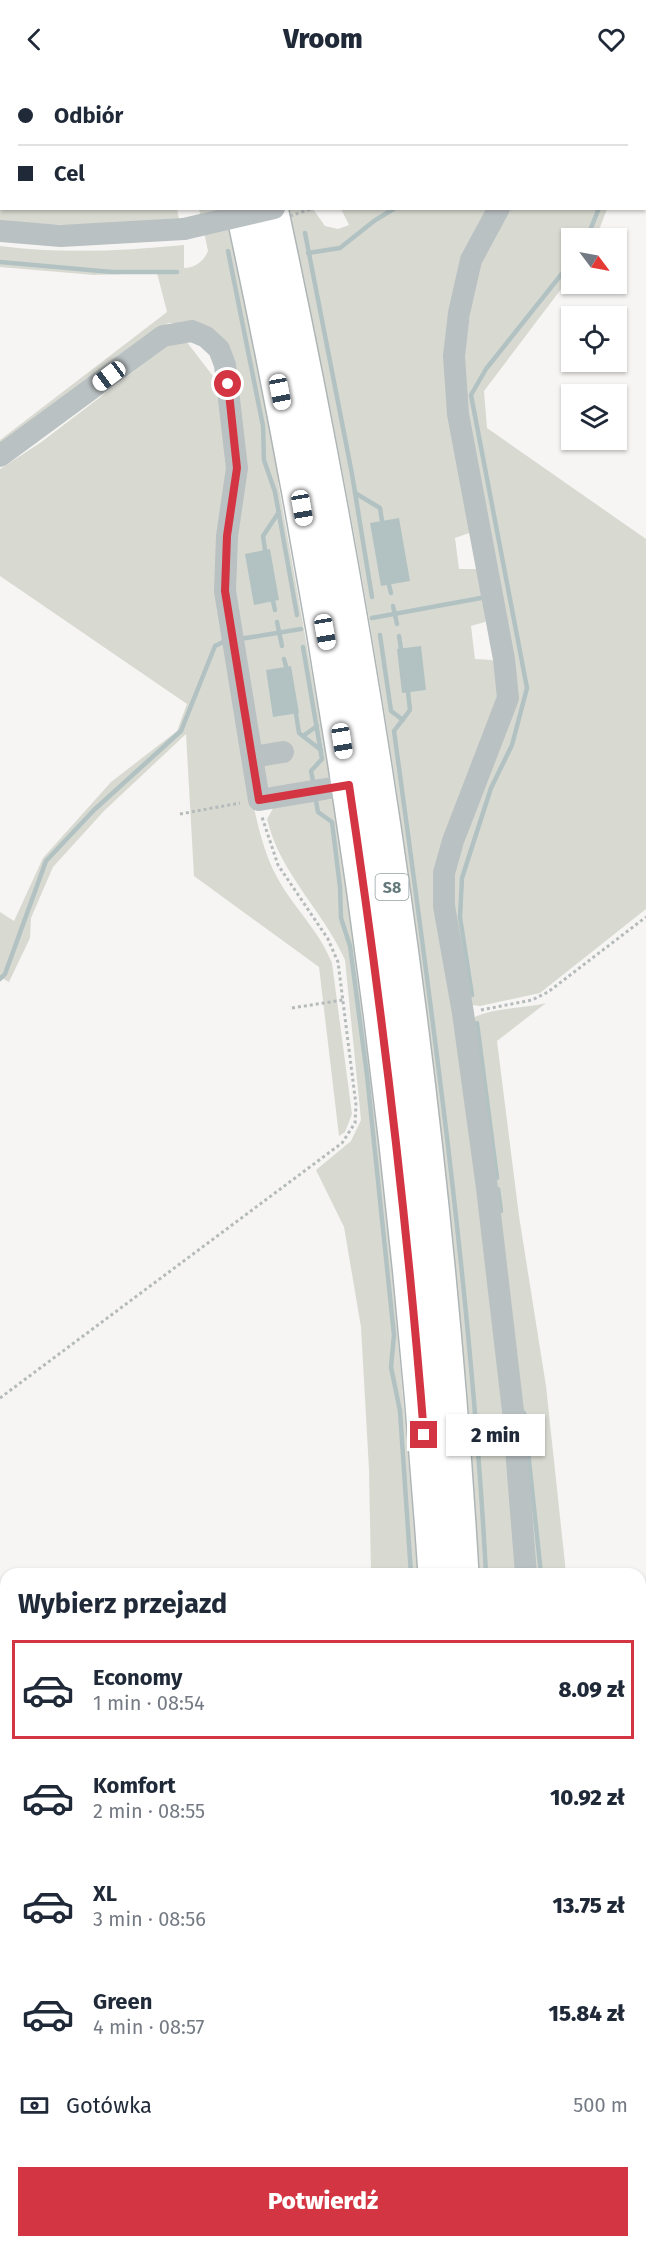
<!DOCTYPE html>
<html lang="pl">
<meta charset="utf-8">
<style>
:root{--surface:#fff;--page:#f2f2f3;--text:#1f2937;--muted:#747a83;--line:#e0e1e3;--accent:#d43543}
body{margin:0;font-family:"Fira Sans",sans-serif;background:var(--page);color:var(--text);height:100vh;display:flex;flex-direction:column;font-size:22px;white-space:nowrap}
*{box-sizing:border-box;margin:0}
p{font-size:20px;color:var(--muted)}
.icon{flex:none;width:33px;height:33px;fill:none;stroke:currentColor;stroke-width:2;stroke-linecap:round;stroke-linejoin:round}
.map{position:relative;flex:1;overflow:hidden}
.side{position:absolute;left:0px;top:1490px;width:646px;height:680px;display:flex;flex-direction:column;background:var(--surface);border-radius:18px 18px 0 0;box-shadow:0 2px 4px #0004}
.side>*{flex:none}
.banner{position:absolute;left:0px;top:0px;width:646px;height:132px;box-shadow:0 2px 4px #0004;display:grid;align-content:center;height:132px;padding:0 18px;background:var(--surface)}
.needle{width:39px;rotate:122deg}
.tools{position:absolute;left:561px;top:150px;display:grid;gap:12px}
.tools a{display:grid;place-items:center;width:66px;height:66px;border-radius:0px;background:var(--surface);box-shadow:0 2px 4px #0004;font-size:30px}
.end{position:absolute;width:27px;height:27px;margin:-14px;border:8px solid #d43543;background:#fff;box-shadow:0 0 0 3px #fff}
.from{border-radius:50%}
.bubble{position:absolute;height:42px;border-radius:0px;background:var(--surface);box-shadow:0 2px 4px #0004;font-size:20px;font-weight:800;line-height:42px;text-align:center}
.car{position:absolute;width:18px;height:36px;margin:-18px -9px;border-radius:8px;box-shadow:0 0 4px 2px #0007;background:linear-gradient(#fff 24%,#345 0 40%,#fff 0 76%,#345 0 86%,#fff 0)}
.banner b{display:flex;align-items:center;gap:21px;height:57px;font-size:22px}
.banner b+b{border-top:2px solid var(--line)}
.banner i{width:15px;height:15px;background:var(--text)}
ul{padding:0;list-style:none}
li{display:flex;align-items:center;gap:18px;height:99px;margin:0 12px 9px;padding:0 6px;border:3px solid transparent;border-radius:0px}
li div{flex:1}
li b{display:block;font-size:22px}
li em{font-style:normal;font-weight:800}
li.current{border-color:var(--accent)}
li>.icon{width:54px;height:54px;stroke-width:1.5}
h2{padding:0 18px;font-size:27px;line-height:72px}
.pay{display:flex;align-items:center;gap:15px;height:66px;padding:0 18px;font-size:22px}
.pay p{margin-inline-start:auto}
.action{display:flex;gap:12px;margin-top:auto;padding:12px 18px}
.action a{flex:1;height:69px;border-radius:0px;background:var(--accent);color:#fff;font-size:24px;font-weight:800;line-height:69px;text-align:center}
header{display:flex;justify-content:space-between;align-items:center;height:78px;padding:0 18px;background:var(--surface);font-size:27px;font-weight:800}
.map>svg:first-child{display:block}
.green{fill:#d8dad2}
.water{fill:#b2c2c2}
.lines{fill:none;stroke-linecap:round;stroke-linejoin:round}
.stream{stroke:#b2c2c2;stroke-width:4.5}
.highway-casing{stroke:#aeb5b6;stroke-width:36}
.path{stroke:#b5babb;stroke-width:3;stroke-dasharray:3 3;stroke-linecap:butt}
.minor{stroke:#bac1c2;stroke-width:22}
.highway{stroke:#fff;stroke-width:33}
.path-bridge{stroke:#b5babb;stroke-width:3;stroke-dasharray:3 3;stroke-linecap:butt}
.minor-bridge{stroke:#bac1c2;stroke-width:22}
.route{stroke:#d43543;stroke-width:8}
.labels{text-anchor:middle;dominant-baseline:central;stroke-width:6;stroke-linejoin:round;paint-order:stroke}
.shield{fill:#fff;stroke:#92a1a3;stroke-width:1.5}
.shield-label{font-size:16px;font-weight:bold;fill:#63797b}
</style>
<header><svg class="icon" aria-label="back" viewBox="0 0 24 24"><path d="M15 5l-7 7 7 7"/></svg>Vroom<svg class="icon" aria-label="heart" viewBox="0 0 24 24"><path d="M12 20l-8-8c-3-5 5-10 8-4 3-6 11-1 8 4z"/></svg></header>
<div class="map">
<svg width="646" height="2168" viewBox="0 0 646 2168">
<rect width="100%" height="100%" fill="#f6f5f3"/>
<g class="green">
<polygon points="0,0 197,0 2,2 2,130 177,131 179,141 80,148 0,143"/>
<path d="M 199,131 L 227,131 L 281,403 L 278,404 L 330,699 L 271,711 L 265,706 L 231,536 L 229,288 L 183,245 L 168,245 L 0,374 L 0,362 L 167,234 L 157,195 L 94,197 L 0,189 L 0,168 C 62,176 122,173 184,167 L 184,190 C 195,190 204,183 208,173 Z"/>
<path d="M 288,131 L 313,131 L 325,148 L 338,151 L 349,147 L 341,131 L 494,131 L 460,201 L 472,454 L 455,460 L 459,491 L 476,491 L 490,538 L 485,544 L 471,548 L 475,581 L 492,582 L 498,586 L 498,615 L 439,832 L 480,1134 L 523,1495 L 479,1495 C 450,1038 389,578 288,131 Z"/>
<polygon points="506,131 607,131 596,160 572,160 571,198 484,313 487,350 646,461 646,831 540,915 480,928 472,927 448,808 504,657 461,303 476,190"/>
<path d="M 175,262 L 186,263 L 216,302 L 229,377 L 224,406 L 254,730 C 260,757 267,784 282,808 C 299,835 320,855 332,885 L 352,1036 L 345,1054 L 339,1058 L 319,889 L 194,798 L 186,656 L 104,733 L 53,789 L 31,840 L 30,860 L 9,904 L 0,899 L 0,834 L 14,843 L 43,780 L 111,704 L 177,653 L 187,626 L 0,498 L 0,391 L 40,365 Z"/>
<path d="M 335,721 L 387,1132 L 418,1495 L 371,1495 L 369,1392 L 361,1249 L 344,1149 L 316,1092 L 351,1063 L 361,1042 L 345,882 C 323,832 280,796 267,741 L 275,727 Z"/>
<path d="M 546,925 L 497,963 L 519,1138 L 546,1308 L 566,1495 L 531,1495 L 473,940 C 493,929 523,931 546,925 Z"/>
<polygon points="640,1733 646,1738 646,1933 640,1927"/>
<rect x="382" y="2163" width="56" height="5"/>
</g>
<g class="water">
<polygon points="399,440 410,503 381,508 370,445"/>
<polygon points="270,471 279,522 254,527 245,476"/>
<polygon points="421,568 426,612 402,615 397,571"/>
<polygon points="291,588 299,635 273,639 266,592"/>
</g>
<g class="lines">
<g class="stream">
<polyline points="184,0 185,2"/>
<polyline points="268,0 268,2"/>
<polyline points="463,2 465,0"/>
<polyline points="575,2 576,0"/>
<polyline points="645,20 646,18"/>
<polyline points="0,128 2,128"/>
<polyline points="305,155 352,396 372,519"/>
<polyline points="587,160 599,130"/>
<polyline points="228,173 263,348 264,382 275,414 297,537"/>
<polyline points="308,175 340,170 374,143 395,130"/>
<polyline points="0,184 112,194 177,194"/>
<polyline points="355,415 380,430 382,443"/>
<polyline points="265,472 263,458 279,434"/>
<polyline points="389,507 391,515"/>
<polyline points="273,523 275,532"/>
<polyline points="393,528 397,546"/>
<polyline points="372,540 481,520"/>
<polyline points="277,544 282,568"/>
<polyline points="380,557 391,633 403,642"/>
<polyline points="399,558 401,571"/>
<polyline points="240,561 301,551"/>
<polyline points="303,569 322,681 311,693 313,703"/>
<polyline points="284,581 286,588"/>
<path d="M 408,614 L 410,632 L 394,653 C 432,933 471,1213 486,1496"/>
<polyline points="296,636 299,655 321,672"/>
<polyline points="303,658 317,648"/>
<polyline points="316,723 318,734 332,744 340,809 341,840 350,868 367,997 394,1257 391,1289 400,1333 411,1496"/>
<polyline points="0,901 5,896 46,783 94,732 181,653 215,568 223,564"/>
<polyline points="472,917 460,839 462,800 491,710 512,667 527,610 471,317 486,291 572,183"/>
<polyline points="477,945 497,1100"/>
<polyline points="498,1111 501,1133"/>
<polyline points="524,1335 541,1496"/>
<polyline points="510,2163 510,2168"/>
<polyline points="427,2168 427,2163"/>
<polyline points="565,2168 565,2163"/>
</g>
<g class="highway-casing">
<g id="highway">
<polyline points="213,0 213,2"/>
<polyline points="242,0 242,2"/>
<path d="M 242,130 C 339,581 404,1036 435,1496"/>
<path d="M 271,130 C 368,580 435,1037 462,1496"/>
<polyline points="454,2168 454,2163"/>
<polyline points="482,2168 482,2163"/>
</g>
</g>
<g class="path">
<polyline points="645,109 646,110"/>
<polyline points="180,736 240,725"/>
<polyline points="292,930 343,922"/>
<polyline points="481,932 532,922 548,914 646,839"/>
<polyline points="0,1320 342,1065 355,1045 356,1027 338,884 328,861 278,787 262,739"/>
<polyline points="640,1644 646,1643"/>
<polyline points="0,2017 6,2018"/>
</g>
<g class="minor">
<polyline points="340,0 343,2"/>
<polyline points="400,2 404,0"/>
<polyline points="521,2 523,0"/>
<polyline points="639,2 641,0"/>
<polyline points="499,130 471,182 459,235 454,278 458,336 504,581 508,620 453,763 444,795 444,828 463,935 487,1110 513,1333 526,1496"/>
<polyline points="0,153 61,158 184,151"/>
<polyline points="0,378 163,258 192,253 206,259 219,271 225,287 237,390 227,458 225,513 259,722 349,707"/>
<polyline points="253,679 283,674"/>
<polyline points="547,2168 547,2163"/>
</g>
<use href="#highway" class="highway"/>
<polyline class="path-bridge" points="290,138 314,130"/>
<polyline class="minor-bridge" points="184,151 274,130"/>
</g>
<g class="lines">
<path class="route" d="M 228,306 L 237,390 L 227,458 L 225,513 L 259,722 L 349,707 C 381,923 407,1139 424,1357"/>
</g>
<g class="labels">
<rect class="shield" x="375.5" y="796" width="33" height="26" rx="4.5"/>
<g class="shield-label">
<text x="392" y="809">S8</text>
</g>
</g>
</svg>
<div class="tools">
<a><svg class="needle" viewBox="-14 -14 28 28"><path d="M0-13l5 13h-10z" fill="#e53935"/><path d="M0 13l5-13h-10z" fill="#747a83"/></svg></a>
<a><svg class="icon" aria-label="locate" viewBox="0 0 24 24"><circle cx="12" cy="12" r="6"/><path d="M12 2v4M12 18v4M2 12h4M18 12h4"/></svg></a>
<a><svg class="icon" aria-label="layers" viewBox="0 0 24 24"><path d="M12 4l9 5-9 5-9-5zM3 14l9 5 9-5"/></svg></a>
</div>
<i class="end from" style="left:228px;top:306px"></i>
<i class="end" style="left:424px;top:1357px"></i>
<div class="bubble" style="left:446px;top:1336px;width:99px">2 min</div>
<i class="car" style="left:109px;top:298px;rotate:233deg"></i>
<i class="car" style="left:280px;top:314px;rotate:169deg"></i>
<i class="car" style="left:302px;top:430px;rotate:170deg"></i>
<i class="car" style="left:325px;top:554px;rotate:170deg"></i>
<i class="car" style="left:342px;top:663px;rotate:171deg"></i>
<div class="banner">
<b><i class="from"></i>Odbiór</b>
<b><i></i>Cel</b>
</div>
<section class="side">
<h2>Wybierz przejazd</h2>
<ul>
<li class="current"><svg class="icon" aria-label="car" viewBox="0 0 24 24"><path d="M5 17H2v-5l4-1 3-4h7l3 4 3 1v5h-3M9 17h6M6 11h13"/><circle cx="7" cy="17" r="2"/><circle cx="17" cy="17" r="2"/></svg><div><b>Economy</b><p>1 min · 08:54</p></div><em>8.09 zł</em></li>
<li><svg class="icon" aria-label="car" viewBox="0 0 24 24"><path d="M5 17H2v-5l4-1 3-4h7l3 4 3 1v5h-3M9 17h6M6 11h13"/><circle cx="7" cy="17" r="2"/><circle cx="17" cy="17" r="2"/></svg><div><b>Komfort</b><p>2 min · 08:55</p></div><em>10.92 zł</em></li>
<li><svg class="icon" aria-label="car" viewBox="0 0 24 24"><path d="M5 17H2v-5l4-1 3-4h7l3 4 3 1v5h-3M9 17h6M6 11h13"/><circle cx="7" cy="17" r="2"/><circle cx="17" cy="17" r="2"/></svg><div><b>XL</b><p>3 min · 08:56</p></div><em>13.75 zł</em></li>
<li><svg class="icon" aria-label="car" viewBox="0 0 24 24"><path d="M5 17H2v-5l4-1 3-4h7l3 4 3 1v5h-3M9 17h6M6 11h13"/><circle cx="7" cy="17" r="2"/><circle cx="17" cy="17" r="2"/></svg><div><b>Green</b><p>4 min · 08:57</p></div><em>15.84 zł</em></li>
</ul>
<div class="pay"><svg class="icon" aria-label="cash" viewBox="0 0 24 24"><path d="M3 7h18v10H3z"/><circle cx="12" cy="12" r="2"/></svg>Gotówka<p>500 m</p></div>
<div class="action"><a>Potwierdź</a></div>
</section>
</div>
